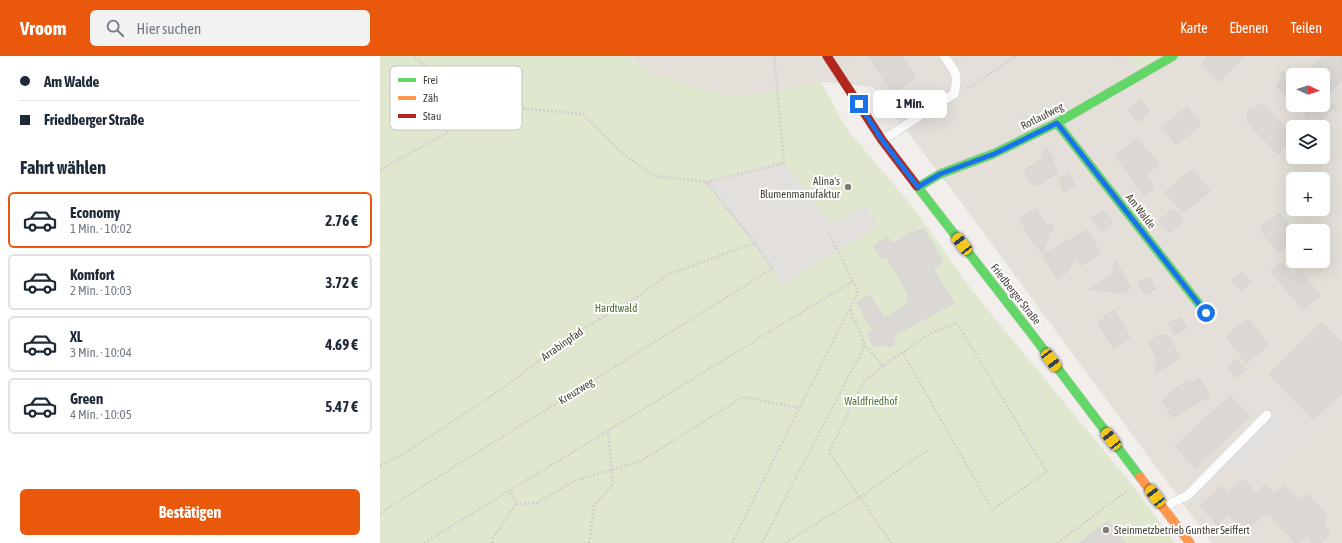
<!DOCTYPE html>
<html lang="de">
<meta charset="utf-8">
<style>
:root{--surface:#fff;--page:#f2f2f3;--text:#1f2937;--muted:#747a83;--line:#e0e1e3;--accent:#ea580c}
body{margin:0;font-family:"Asap Condensed",sans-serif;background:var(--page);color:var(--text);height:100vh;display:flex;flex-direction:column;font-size:15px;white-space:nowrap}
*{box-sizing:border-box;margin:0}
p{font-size:13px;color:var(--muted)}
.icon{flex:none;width:22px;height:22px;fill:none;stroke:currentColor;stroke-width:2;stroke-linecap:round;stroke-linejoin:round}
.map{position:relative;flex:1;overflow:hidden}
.panel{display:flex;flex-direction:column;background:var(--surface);width:380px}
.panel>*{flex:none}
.banner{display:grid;align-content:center;height:88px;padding:0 20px;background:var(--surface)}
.needle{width:26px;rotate:93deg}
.fabs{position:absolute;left:906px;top:12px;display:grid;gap:8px}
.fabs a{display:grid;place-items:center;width:44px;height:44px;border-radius:6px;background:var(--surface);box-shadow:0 4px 16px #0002;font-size:20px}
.end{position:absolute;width:18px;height:18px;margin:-9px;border:5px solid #1a73e8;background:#fff;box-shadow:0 0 0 2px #fff}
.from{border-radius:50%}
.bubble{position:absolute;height:28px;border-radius:6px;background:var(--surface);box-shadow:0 4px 16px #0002;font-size:13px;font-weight:700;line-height:28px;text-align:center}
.car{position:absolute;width:12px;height:24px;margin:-12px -6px;border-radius:5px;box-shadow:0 0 3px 1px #0007;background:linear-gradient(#f5c518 24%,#345 0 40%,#f5c518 0 76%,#345 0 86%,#f5c518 0)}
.banner b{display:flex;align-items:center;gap:14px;height:38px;font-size:15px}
.banner b+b{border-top:1px solid var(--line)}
.banner i{width:10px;height:10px;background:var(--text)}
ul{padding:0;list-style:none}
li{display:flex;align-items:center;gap:12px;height:56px;margin:0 8px 6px;padding:0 12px;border:2px solid var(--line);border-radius:6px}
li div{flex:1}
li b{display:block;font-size:15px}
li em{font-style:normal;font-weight:700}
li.current{border-color:var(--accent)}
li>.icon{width:36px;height:36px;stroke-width:1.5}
h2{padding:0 20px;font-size:18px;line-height:48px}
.action{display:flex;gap:8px;margin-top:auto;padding:8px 20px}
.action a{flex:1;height:46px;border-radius:6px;background:var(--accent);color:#fff;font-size:16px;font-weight:700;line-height:46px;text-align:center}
header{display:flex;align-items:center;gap:24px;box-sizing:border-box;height:56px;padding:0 20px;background:var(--accent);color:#fff}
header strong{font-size:19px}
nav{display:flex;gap:22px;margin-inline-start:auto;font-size:14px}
.search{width:280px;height:36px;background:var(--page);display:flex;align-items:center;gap:10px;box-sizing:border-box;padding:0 14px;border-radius:6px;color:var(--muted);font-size:15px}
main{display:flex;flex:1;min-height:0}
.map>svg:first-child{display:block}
.residential{fill:#e4e0d9;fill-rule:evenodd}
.green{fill:#dfe8ce}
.parking{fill:#e2dfdc}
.building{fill:#dad7d4;stroke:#d9d5d1}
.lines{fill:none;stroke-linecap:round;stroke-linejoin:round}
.lane-casing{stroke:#ceccc9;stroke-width:10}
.fast-casing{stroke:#cfcbc3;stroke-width:10}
.slow-casing{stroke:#cfcbc3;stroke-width:10}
.jam-casing{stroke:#cfcbc3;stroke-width:10}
.path{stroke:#d1cecc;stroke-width:2.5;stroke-dasharray:2 2;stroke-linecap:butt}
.lane{stroke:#fdfcfc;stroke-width:9}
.fast{stroke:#63d668;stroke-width:9}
.slow{stroke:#ff974d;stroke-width:9}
.jam{stroke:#b3261e;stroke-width:9}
.route{stroke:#1a73e8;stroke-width:5}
.poi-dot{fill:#827d77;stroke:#fff;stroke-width:1.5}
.labels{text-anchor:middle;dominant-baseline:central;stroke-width:4;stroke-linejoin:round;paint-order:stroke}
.street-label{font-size:11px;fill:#464038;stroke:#fff}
.poi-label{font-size:11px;fill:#464038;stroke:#fff;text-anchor:end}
.park-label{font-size:11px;fill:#4c7231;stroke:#fff}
.key{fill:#fff;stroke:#c8c6c3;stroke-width:1}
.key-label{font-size:11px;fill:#464038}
</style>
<header>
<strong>Vroom</strong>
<div class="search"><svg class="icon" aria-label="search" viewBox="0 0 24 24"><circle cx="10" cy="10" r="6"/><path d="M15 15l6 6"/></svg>Hier suchen</div>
<nav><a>Karte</a><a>Ebenen</a><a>Teilen</a></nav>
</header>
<main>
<section class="panel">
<div class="banner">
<b><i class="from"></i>Am Walde</b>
<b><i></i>Friedberger Straße</b>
</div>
<h2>Fahrt wählen</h2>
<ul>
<li class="current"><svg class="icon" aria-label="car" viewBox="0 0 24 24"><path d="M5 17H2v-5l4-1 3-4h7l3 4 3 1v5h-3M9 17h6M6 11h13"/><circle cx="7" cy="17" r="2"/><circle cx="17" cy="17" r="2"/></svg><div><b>Economy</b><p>1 Min. · 10:02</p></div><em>2.76 €</em></li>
<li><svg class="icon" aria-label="car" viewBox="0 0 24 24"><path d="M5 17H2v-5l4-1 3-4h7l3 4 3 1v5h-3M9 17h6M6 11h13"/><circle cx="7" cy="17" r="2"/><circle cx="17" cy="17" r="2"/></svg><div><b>Komfort</b><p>2 Min. · 10:03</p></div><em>3.72 €</em></li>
<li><svg class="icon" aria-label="car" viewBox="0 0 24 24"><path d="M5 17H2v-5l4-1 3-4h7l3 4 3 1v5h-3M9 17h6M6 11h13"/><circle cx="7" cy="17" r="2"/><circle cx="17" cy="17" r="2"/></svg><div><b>XL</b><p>3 Min. · 10:04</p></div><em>4.69 €</em></li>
<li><svg class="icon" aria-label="car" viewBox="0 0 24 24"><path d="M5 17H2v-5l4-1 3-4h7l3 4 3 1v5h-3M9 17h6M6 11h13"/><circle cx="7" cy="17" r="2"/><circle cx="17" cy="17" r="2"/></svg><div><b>Green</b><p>4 Min. · 10:05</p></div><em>5.47 €</em></li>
</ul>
<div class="action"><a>Bestätigen</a></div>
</section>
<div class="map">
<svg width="962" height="487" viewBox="0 0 962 487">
<rect width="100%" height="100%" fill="#f1eeeb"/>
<path class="residential" d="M 246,0 L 747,0 L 756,13 L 779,0 L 962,0 L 962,487 L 832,487 L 578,142 L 493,31 L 441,26 L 354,42 L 267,15 ZM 913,19 L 943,19 L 943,49 L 913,49 ZM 913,71 L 943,71 L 943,101 L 913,101 ZM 913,123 L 943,123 L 943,153 L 913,153 ZM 913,175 L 943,175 L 943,205 L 913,205 Z"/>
<g class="green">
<polygon points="0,0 246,0 267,15 354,42 441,26 466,72 533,151 594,237 753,430 795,487 0,487"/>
<polygon points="747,0 779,0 756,13"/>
</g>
<g class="parking">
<polygon points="404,107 452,169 486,148 498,170 402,229 392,213 326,126"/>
<polygon points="875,317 932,373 874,432 851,408 814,448 805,437 875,363 852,340"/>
</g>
<g class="building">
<polygon points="488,0 522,0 536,21 513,37"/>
<polygon points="828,0 864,0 839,26 821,8"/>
<polygon points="943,0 962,0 962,24 943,44 943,19 924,19"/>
<polygon points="901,16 913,17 913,34 907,40 896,29 901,25"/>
<polygon points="761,44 770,55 758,66 748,54"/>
<polygon points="881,47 913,78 913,99 905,91 898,98 867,66 867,55 872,55"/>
<polygon points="925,49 956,49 943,63 951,71 926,71"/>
<polygon points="807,51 821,69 796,89 782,71"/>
<polygon points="757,82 779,109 765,119 774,131 764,140 754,128 756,127 735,100"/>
<polygon points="666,90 674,103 673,106 679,116 654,131 644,114 661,104"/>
<polygon points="812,113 830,135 803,157 785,136"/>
<polygon points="689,117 695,129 684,136 678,124"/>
<polygon points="656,152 665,168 674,169 662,197 655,185 653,187 639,162"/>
<polygon points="793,153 803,165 790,177 779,165"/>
<polygon points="724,155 733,166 722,175 710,162"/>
<polygon points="899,157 913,175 913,186 899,197 881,175 883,173 881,171"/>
<polygon points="544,173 563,206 553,212 574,247 515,279 514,289 510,291 501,288 494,292 487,278 493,275 477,247 490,239 504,262 529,248 526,243 530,241 506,201 502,203 494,190 508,181 512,188 530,177"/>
<polygon points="707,174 721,198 700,210 695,202 686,217 677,223 663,199"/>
<polygon points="736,205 751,232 742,237 708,233 731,220"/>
<polygon points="901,206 913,220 919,214 940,240 923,254 890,215"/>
<polygon points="862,216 872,227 861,235 852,224"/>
<polygon points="770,221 776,233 765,239 758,227"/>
<polygon points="734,254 750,282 733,292 718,267 723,264 724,260"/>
<polygon points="801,261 807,272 796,279 789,268"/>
<polygon points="868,263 889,289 866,307 846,280"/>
<polygon points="942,266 962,287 962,337 933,364 889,318"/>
<polygon points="787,279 801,302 775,317 777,303 769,288 776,280"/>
<polygon points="857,303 866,314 855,322 847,311"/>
<polygon points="820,322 830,340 792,362 782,344 789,339 791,335 808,325 813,326"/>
<polygon points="850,340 870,360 815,412 795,390"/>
<polygon points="863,423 876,437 885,428 894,438 904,429 919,445 927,438 947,459 943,463 946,467 943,470 950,478 940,487 933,487 926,479 917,487 915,487 887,457 865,475 848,458 837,469 820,450 842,430 848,437"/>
<polygon points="728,465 745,487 699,487"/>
</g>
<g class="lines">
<g class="lane-casing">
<g id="lane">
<path d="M 502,84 L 574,38 C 579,18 576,17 564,0"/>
<polyline points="784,451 808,439 887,359"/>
</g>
</g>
<g class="fast-casing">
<g id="fast">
<polyline points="677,67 826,257"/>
<polyline points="537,130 654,281 760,421"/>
<polyline points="538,131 560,118 613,98 677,67 793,0"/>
</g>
</g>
<g class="slow-casing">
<polyline id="slow" points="760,421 810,487"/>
</g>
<g class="jam-casing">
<polyline id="jam" points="447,0 502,84 537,130"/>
</g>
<g class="path">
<polyline points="587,33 636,0"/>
<polyline points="0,114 115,50"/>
<polyline points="326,126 404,107 394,0"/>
<polyline points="449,178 478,235 470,253 485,289 503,310 551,277 577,267 667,416 612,454 523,297"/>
<polyline points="503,310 484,325 449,396 511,487"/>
<polyline points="0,410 25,397 126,330 195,277 253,244 289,218 375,187"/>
<polyline points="136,448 156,447 194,425 261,405 363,341 419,352"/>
<polyline points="0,457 392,213 375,187 326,126 275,120 240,96 203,58 115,50 80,37 33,0"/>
<polyline points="44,487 473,225"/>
<polyline points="112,487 113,482 136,448 130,434"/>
<polyline points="209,487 214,450 233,428 228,374"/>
<polyline points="352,487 469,253"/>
<polyline points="382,487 485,289"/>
<polyline points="405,487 480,441 549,393"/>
<polyline points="677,487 748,434"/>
</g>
<use href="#lane" class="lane"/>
<use href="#fast" class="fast"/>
<use href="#slow" class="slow"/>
<use href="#jam" class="jam"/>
</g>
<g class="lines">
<polyline class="route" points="479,48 502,84 538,131 560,118 614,98 677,67 826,257"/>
</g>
<g class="poi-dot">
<circle cx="468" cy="131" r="4"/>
<circle cx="726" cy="474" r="4"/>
</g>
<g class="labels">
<g class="street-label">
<text transform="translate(662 60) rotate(-27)">Rotlaufweg</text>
<text transform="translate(761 155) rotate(52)">Am Walde</text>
<text transform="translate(636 238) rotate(52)">Friedberger Straße</text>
<text transform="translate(182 288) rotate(-35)">Arrabinpfad</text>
<text transform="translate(196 335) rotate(-32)">Kreuzweg</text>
</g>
<g class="poi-label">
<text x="460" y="125">Alina's<tspan x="460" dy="13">Blumenmanufaktur</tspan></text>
<text x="734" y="474" text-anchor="start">Steinmetzbetrieb Gunther Seiffert</text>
</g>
<g class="park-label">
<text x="236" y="252">Hardtwald</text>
<text x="491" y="345">Waldfriedhof</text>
</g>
</g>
<rect x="10" y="10" width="132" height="64" rx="6" class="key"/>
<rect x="18" y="22" width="18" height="4" fill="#63d668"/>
<rect x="18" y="40" width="18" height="4" fill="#ff974d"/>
<rect x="18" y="58" width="18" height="4" fill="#b3261e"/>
<g class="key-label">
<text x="43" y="28">Frei</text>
<text x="43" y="46">Zäh</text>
<text x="43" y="64">Stau</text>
</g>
</svg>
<div class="fabs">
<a><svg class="needle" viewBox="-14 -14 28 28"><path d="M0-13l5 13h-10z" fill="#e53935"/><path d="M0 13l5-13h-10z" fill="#747a83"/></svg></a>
<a><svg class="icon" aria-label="layers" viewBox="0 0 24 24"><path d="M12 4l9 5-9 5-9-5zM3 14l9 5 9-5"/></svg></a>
<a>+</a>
<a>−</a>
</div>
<i class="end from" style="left:826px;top:257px"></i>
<i class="end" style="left:479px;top:48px"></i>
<div class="bubble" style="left:493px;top:34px;width:74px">1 Min.</div>
<i class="car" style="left:582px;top:188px;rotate:322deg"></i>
<i class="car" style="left:671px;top:304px;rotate:143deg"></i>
<i class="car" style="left:731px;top:383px;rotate:322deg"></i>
<i class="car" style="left:775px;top:440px;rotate:323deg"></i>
</div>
</main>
